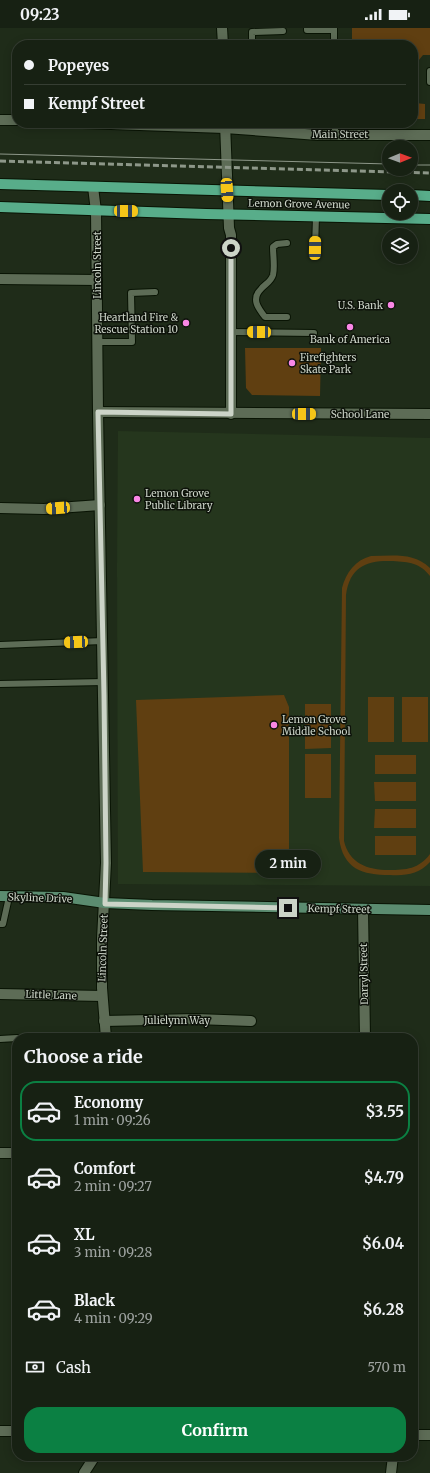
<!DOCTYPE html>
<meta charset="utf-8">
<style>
:root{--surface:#172113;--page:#20291c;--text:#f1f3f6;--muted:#9ea3a0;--line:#363e33;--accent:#0b8043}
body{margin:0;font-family:Merriweather,serif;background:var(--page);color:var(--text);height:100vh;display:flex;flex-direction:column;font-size:15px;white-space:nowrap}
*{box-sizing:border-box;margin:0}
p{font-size:13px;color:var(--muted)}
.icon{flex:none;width:22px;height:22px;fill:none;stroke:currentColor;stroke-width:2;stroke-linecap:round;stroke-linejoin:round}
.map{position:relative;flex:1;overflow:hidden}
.panel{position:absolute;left:12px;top:1005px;width:406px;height:428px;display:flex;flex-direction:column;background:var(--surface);border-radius:16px;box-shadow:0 2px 10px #0003,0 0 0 1px var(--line)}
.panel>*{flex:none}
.hud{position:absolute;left:12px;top:12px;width:406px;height:88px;border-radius:16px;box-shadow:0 2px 10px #0003,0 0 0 1px var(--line);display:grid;align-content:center;height:88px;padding:0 12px;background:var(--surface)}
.needle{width:26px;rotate:89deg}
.fabs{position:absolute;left:382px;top:112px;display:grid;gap:8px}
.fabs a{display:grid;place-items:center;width:36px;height:36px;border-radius:50%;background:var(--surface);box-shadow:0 2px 10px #0003,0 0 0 1px var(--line);font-size:20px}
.end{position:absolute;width:18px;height:18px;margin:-9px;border:5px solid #ccd4c8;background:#111;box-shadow:0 0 0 2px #111}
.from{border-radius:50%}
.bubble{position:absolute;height:28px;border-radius:14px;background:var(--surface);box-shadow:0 2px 10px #0003,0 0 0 1px var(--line);font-size:13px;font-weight:700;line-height:28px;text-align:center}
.car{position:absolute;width:12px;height:24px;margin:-12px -6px;border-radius:5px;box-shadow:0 0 3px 1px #0007;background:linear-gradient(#f5c518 24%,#345 0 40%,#f5c518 0 76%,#345 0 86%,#f5c518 0)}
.hud b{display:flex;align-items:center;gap:14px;height:38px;font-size:15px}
.hud b+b{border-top:1px solid var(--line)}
.hud i{width:10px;height:10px;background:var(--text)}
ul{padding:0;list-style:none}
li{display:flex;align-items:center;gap:12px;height:60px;margin:0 8px 6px;padding:0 4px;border:2px solid transparent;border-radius:16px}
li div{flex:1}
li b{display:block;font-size:15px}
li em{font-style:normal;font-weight:700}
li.on{border-color:var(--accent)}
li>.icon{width:36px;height:36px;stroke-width:1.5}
h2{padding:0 12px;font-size:18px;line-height:48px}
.pay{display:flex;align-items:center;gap:10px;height:44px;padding:0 12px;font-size:15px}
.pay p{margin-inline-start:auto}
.button{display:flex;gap:8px;margin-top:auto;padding:8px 12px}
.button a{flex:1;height:46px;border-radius:16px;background:var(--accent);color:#fff;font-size:16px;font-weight:700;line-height:46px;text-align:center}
.status{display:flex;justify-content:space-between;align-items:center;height:28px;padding:0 20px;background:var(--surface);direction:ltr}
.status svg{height:11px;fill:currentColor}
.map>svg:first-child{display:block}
.built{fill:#25361d}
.green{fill:#603f11}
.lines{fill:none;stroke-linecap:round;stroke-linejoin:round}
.service-casing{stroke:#091404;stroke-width:8}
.minor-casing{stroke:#091404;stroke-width:12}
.tertiary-casing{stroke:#091404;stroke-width:12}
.secondary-casing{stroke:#091404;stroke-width:12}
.primary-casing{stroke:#091404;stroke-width:12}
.service{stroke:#5d6c56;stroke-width:6}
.minor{stroke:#5d6c56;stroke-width:10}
.tertiary{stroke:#5d6c56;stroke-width:10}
.secondary{stroke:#5b8c70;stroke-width:10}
.primary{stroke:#58ad8a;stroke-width:10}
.tram{stroke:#8d9789;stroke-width:1}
.rail{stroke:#8d9789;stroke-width:3;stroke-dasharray:6 3;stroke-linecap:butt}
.route{stroke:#ccd4c8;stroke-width:5}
.poi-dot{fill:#fa87e6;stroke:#0d120a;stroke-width:1.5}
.labels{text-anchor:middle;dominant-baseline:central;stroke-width:3;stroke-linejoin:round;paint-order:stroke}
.street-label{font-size:10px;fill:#ccd4c8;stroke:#0d120a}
.poi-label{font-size:10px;fill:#ccd4c8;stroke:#0d120a;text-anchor:start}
</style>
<div class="status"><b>09:23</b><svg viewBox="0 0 49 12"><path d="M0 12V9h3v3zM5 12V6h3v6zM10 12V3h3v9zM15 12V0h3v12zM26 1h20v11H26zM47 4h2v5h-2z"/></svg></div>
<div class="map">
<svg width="430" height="1445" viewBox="0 0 430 1445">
<rect width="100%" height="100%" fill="#1f2c19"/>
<polygon class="built" points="118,403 430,410 430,858 118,856 117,539"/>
<g class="green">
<polygon points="352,0 430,0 430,27 423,27 414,38 415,75 425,76 425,91 413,91 413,17 352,17"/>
<polygon points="245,320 321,320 320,368 252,367 246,360"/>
<path d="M 371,528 C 393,528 413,524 430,540 L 430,548 C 420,535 409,534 393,533 C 367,532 350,538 346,567 L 344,813 C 349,835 367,842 389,842 C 406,842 419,841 430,826 L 430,834 C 419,846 406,848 390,847 C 362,847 343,841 339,810 L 342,560 C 346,545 355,532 371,528 Z"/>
<polygon points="284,667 289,679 289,845 143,844 136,672"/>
<rect x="368" y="669" width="26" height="45"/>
<rect x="402" y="669" width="26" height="45"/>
<polygon points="305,676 331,676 331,720 305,721"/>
<rect x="305" y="726" width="26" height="44"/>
<rect x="375" y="727" width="41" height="19"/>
<polygon points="374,754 416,754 416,773 375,773"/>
<polygon points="375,781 416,781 416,800 374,800"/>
<rect x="375" y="808" width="41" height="19"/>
</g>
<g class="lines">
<g class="service-casing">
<g id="service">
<polyline points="307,0 307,2 334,2"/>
<polyline points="334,0 334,17"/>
<polyline points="252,17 252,4 283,3"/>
<polyline points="430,43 430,54"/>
<polyline points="335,95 335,107"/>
<path d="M 287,215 L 277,216 L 273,219 C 273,228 275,239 273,247 C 271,254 265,256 261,261 C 251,271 258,280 265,289 L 287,289"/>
<polyline points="315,220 316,189"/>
<polyline points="231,304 314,305"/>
<polyline points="98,314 132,314 131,265 155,264"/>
<polyline points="0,617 103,613"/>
<polyline points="0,656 104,654"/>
<polyline points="0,896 3,896 9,869"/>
<polyline points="0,1011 17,1010"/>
</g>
</g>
<g class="minor-casing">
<g id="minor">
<polyline points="0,251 97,252"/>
<polyline points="0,480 44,481 100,477"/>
<polyline points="363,881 365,1010"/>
<polyline points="0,966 102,968"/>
<polyline points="104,993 196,991 251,993"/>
<polyline points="0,1125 17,1125"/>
<polyline points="391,1445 393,1428"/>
</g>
</g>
<g class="tertiary-casing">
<g id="tertiary">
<polyline points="222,0 223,17"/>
<polyline points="0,92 17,92"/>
<polyline points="83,95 225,100 318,107 430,107"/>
<polyline points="225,95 229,200 231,207 231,386"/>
<polyline points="93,159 96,183 98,384 105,782 106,835 102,911 102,960 106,1010"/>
<polyline points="98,384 430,386"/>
<polyline points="0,1403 17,1403"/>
<polyline points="413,1407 430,1407"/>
<polyline points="84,1445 95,1428"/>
</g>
</g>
<g class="secondary-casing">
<polyline id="secondary" points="0,868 63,869 105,875 152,877 430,882"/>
</g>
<g class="primary-casing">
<g id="primary">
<polyline points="0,156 389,167"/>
<polyline points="411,167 430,168"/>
<polyline points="0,179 206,186 430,191"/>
</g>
</g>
<use href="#service" class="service"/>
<use href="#minor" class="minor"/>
<use href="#tertiary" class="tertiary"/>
<use href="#secondary" class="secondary"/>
<use href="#primary" class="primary"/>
<g class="tram">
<polyline points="0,126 389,136"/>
<polyline points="411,137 430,137"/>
</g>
<polyline class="rail" points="0,133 430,145"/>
</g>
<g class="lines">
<polyline class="route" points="231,220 231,386 98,384 104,667 106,835 105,876 288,880"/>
</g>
<g class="poi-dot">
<circle cx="391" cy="277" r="4"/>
<circle cx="186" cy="295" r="4"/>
<circle cx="350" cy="299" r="4"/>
<circle cx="292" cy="335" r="4"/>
<circle cx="137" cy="471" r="4"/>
<circle cx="274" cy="697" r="4"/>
</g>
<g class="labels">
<g class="street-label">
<text x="340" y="106">Main Street</text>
<text transform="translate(299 176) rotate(1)">Lemon Grove Avenue</text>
<text transform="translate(97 237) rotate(-90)">Lincoln Street</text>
<text x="360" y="386">School Lane</text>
<text transform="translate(40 870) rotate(2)">Skyline Drive</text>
<text transform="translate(339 881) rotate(1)">Kempf Street</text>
<text transform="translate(103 920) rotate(-88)">Lincoln Street</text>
<text transform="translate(364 946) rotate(-91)">Darryl Street</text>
<text transform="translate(51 967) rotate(2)">Little Lane</text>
<text x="177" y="992">Julielynn Way</text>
</g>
<g class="poi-label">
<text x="383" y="277" text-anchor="end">U.S. Bank</text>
<text x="178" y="289" text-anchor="end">Heartland Fire &amp;<tspan x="178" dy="12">Rescue Station 10</tspan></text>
<text x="350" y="311" text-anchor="middle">Bank of America</text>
<text x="300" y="329">Firefighters<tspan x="300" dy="12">Skate Park</tspan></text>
<text x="145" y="465">Lemon Grove<tspan x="145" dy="12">Public Library</tspan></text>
<text x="282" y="691">Lemon Grove<tspan x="282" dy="12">Middle School</tspan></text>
</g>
</g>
</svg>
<div class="fabs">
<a><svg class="needle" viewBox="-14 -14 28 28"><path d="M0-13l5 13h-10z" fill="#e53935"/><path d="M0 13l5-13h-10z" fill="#9ea3a0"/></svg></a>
<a><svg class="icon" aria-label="locate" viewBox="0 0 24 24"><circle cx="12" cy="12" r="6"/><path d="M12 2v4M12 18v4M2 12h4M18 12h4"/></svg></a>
<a><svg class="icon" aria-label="layers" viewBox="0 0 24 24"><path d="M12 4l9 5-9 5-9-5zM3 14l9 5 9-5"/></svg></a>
</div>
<i class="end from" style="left:231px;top:220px"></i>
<i class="end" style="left:288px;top:880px"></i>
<div class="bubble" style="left:255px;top:822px;width:66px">2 min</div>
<i class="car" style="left:227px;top:162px;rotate:176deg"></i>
<i class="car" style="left:126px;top:183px;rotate:91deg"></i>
<i class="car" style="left:315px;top:220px;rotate:1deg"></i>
<i class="car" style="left:259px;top:304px;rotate:271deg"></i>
<i class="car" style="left:304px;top:386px;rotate:90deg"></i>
<i class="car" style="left:58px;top:480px;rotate:266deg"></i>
<i class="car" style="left:76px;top:614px;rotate:267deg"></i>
<div class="hud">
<b><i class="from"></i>Popeyes</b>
<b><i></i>Kempf Street</b>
</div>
<section class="panel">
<h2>Choose a ride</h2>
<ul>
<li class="on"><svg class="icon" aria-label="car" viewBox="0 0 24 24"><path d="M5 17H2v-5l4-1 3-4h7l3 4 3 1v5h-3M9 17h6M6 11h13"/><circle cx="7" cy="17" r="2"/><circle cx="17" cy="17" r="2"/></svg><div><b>Economy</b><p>1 min · 09:26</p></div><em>$3.55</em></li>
<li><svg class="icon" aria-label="car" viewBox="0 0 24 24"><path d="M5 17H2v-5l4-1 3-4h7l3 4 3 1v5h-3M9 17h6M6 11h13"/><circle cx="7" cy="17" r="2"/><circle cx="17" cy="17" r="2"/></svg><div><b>Comfort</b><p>2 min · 09:27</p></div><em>$4.79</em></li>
<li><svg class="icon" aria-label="car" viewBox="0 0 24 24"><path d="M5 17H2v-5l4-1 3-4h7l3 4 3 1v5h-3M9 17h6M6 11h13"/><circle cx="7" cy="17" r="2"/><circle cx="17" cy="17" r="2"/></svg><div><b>XL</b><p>3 min · 09:28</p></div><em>$6.04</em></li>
<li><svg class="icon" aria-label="car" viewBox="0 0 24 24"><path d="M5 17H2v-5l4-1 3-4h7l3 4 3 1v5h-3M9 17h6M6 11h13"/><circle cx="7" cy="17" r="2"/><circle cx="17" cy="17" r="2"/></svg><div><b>Black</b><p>4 min · 09:29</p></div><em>$6.28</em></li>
</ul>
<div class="pay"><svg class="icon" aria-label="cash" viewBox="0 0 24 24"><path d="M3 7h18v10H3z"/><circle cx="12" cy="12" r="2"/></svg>Cash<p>570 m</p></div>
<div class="button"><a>Confirm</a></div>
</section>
</div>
